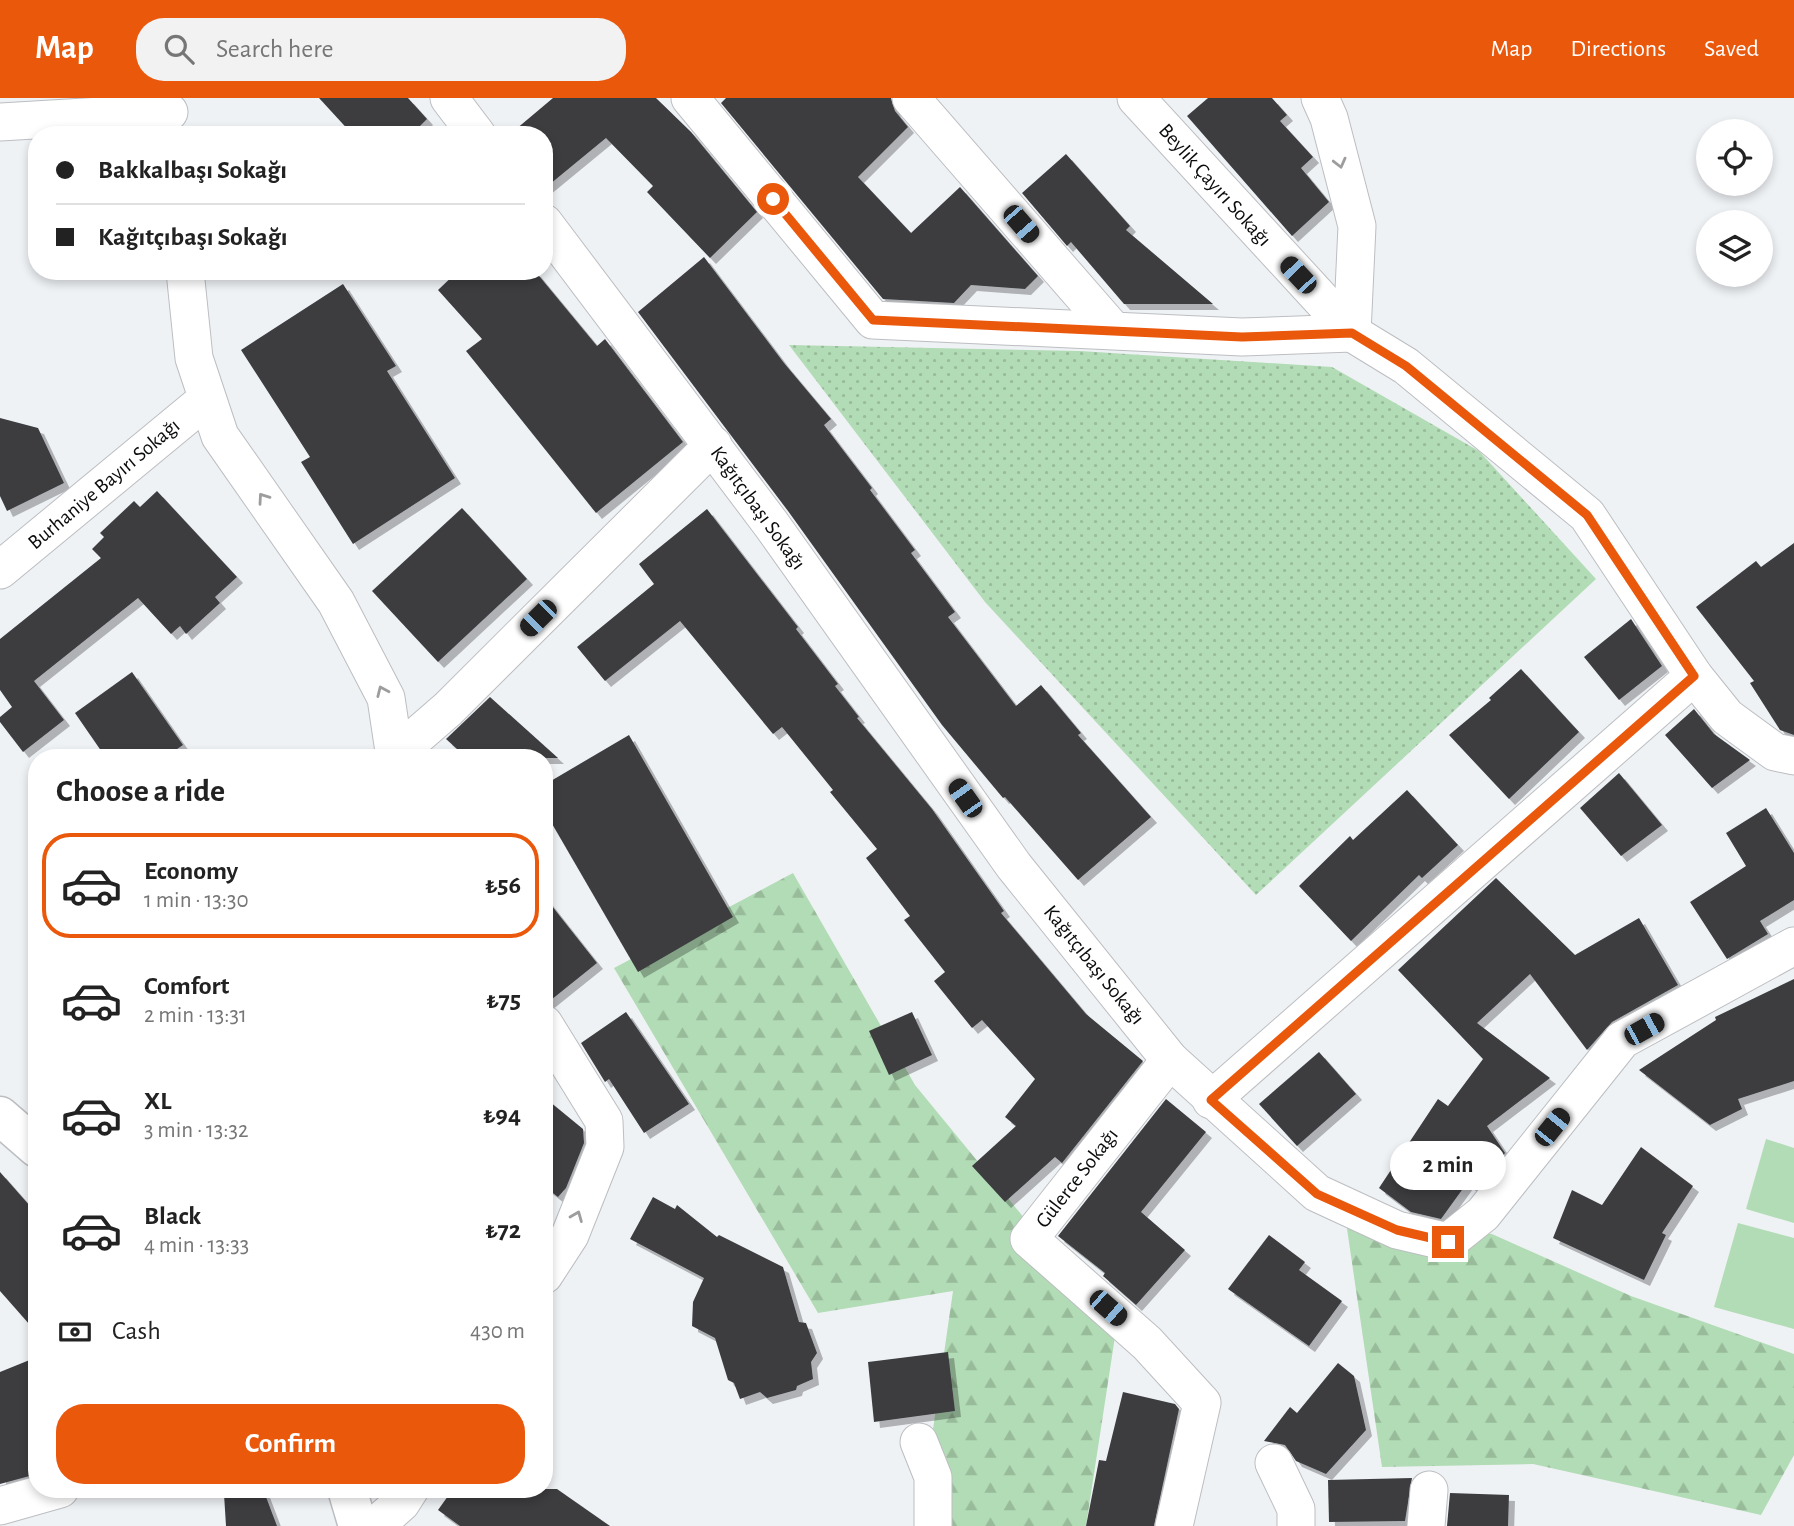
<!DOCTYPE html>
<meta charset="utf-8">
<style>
:root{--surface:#fff;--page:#f2f2f2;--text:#222;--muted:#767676;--line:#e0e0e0;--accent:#ea580c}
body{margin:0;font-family:"Alegreya Sans",sans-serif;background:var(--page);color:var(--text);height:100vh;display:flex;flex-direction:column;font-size:26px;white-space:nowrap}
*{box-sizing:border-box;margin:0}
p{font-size:23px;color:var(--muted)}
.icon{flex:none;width:38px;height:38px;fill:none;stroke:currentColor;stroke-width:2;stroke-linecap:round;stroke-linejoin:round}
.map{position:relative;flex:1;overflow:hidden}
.side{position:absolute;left:28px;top:651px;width:525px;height:749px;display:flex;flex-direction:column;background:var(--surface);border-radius:28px;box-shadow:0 4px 10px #0003}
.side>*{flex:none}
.guide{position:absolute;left:28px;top:28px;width:525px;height:154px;border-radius:28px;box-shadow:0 4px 10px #0003;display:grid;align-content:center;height:154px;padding:0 28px;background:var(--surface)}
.fabs{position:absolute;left:1696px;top:21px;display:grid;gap:14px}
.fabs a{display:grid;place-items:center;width:77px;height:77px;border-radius:50%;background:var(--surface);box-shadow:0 4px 10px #0003;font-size:35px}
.end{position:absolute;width:32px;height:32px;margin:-16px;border:9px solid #ea580c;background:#fff;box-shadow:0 0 0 4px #fff}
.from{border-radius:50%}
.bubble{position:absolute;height:49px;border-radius:24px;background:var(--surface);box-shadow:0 4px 10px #0003;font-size:23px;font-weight:700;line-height:49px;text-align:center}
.car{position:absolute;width:21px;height:42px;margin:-21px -10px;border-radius:9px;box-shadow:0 0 5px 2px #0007;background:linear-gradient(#222 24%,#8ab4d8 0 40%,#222 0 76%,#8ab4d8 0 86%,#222 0)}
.guide b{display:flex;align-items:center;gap:24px;height:66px;font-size:26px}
.guide b+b{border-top:2px solid var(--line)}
.guide i{width:18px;height:18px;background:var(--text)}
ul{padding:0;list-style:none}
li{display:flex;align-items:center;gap:21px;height:105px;margin:0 14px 10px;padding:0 14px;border:4px solid transparent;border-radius:28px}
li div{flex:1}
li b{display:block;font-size:26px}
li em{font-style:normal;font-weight:700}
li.on{border-color:var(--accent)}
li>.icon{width:63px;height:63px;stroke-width:1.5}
h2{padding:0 28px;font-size:32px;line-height:84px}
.pay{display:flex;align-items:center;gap:18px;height:77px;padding:0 28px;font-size:26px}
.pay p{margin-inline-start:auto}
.cta{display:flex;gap:14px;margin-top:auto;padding:14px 28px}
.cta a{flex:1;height:80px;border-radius:28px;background:var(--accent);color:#fff;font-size:28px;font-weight:700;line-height:80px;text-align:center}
header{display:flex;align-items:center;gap:42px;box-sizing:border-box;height:98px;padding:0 35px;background:var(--accent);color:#fff}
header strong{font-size:33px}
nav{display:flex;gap:38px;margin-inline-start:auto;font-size:24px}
.search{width:490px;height:63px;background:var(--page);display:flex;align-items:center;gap:18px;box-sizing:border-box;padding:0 24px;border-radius:28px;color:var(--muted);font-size:26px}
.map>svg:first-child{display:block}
.grass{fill:url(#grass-dots)}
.forest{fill:url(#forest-firs)}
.garden{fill:#b2dcb5}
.building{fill:#3c3e41;filter:url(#shadow)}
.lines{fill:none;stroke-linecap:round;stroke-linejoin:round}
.minor-casing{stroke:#bcbec1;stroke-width:39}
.major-casing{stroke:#bcbec1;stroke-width:41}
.minor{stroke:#fff;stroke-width:37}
.major{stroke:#fff;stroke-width:38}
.oneway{stroke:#9d9d9e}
.route{stroke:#ea580c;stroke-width:9}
.labels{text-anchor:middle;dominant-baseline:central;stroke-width:7;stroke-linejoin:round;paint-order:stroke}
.street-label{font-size:21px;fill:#0a0b0c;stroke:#fff}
</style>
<header>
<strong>Map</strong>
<div class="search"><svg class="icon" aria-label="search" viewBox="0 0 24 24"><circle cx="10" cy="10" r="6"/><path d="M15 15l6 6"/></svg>Search here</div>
<nav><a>Map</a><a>Directions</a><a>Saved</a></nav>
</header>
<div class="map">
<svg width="1794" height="1428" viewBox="0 0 1794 1428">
<defs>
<pattern id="grass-dots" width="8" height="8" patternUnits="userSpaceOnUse" patternTransform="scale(1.75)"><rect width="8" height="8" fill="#b2dcb5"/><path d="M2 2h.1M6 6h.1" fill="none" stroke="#98bb9a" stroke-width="1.8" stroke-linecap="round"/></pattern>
<pattern id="forest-firs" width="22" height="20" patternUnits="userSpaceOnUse" patternTransform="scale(1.75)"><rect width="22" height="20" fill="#b2dcb5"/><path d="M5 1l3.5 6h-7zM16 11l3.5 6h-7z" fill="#98bb9a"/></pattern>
<filter id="shadow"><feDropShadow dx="6" dy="6" stdDeviation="0" flood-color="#0004"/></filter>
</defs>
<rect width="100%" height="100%" fill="#eff2f5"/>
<polygon class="grass" points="789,247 1080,253 1332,269 1479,353 1596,481 1256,797 985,504"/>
<g class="forest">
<polygon points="793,775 915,987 1116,1232 1086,1428 919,1428 953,1193 818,1215 614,870"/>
<polygon points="1346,1124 1492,1136 1631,1198 1794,1256 1794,1357 1761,1417 1533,1366 1382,1369"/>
</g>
<g class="garden">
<polygon points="1766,1041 1794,1050 1794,1125 1746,1111"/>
<polygon points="1738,1125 1794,1140 1794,1231 1714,1209"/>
</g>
<g class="building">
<polygon points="319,0 408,0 427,21 411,37 353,37"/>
<polygon points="553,0 656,0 691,34 757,114 710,160 647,94 653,88 606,40 544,91 544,37 509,37"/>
<polygon points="726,0 891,0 895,13 908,29 858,79 911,135 960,89 1038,178 1025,191 971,187 954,205 883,201 721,5"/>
<polygon points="1208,0 1272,0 1287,17 1280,23 1313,59 1301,70 1329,104 1292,138 1187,18"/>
<polygon points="1066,56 1130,128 1126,132 1213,206 1124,206 1071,144 1067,148 1022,95"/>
<polygon points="704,159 784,265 831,321 824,327 872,390 870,392 915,452 911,455 955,514 948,519 1016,608 1041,587 1081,635 1078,637 1151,719 1078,782 1005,699 1003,700 942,627 788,413 638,214"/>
<polygon points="458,173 535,173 597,248 605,241 683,344 596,415 466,253 482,241 438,192"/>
<polygon points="343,186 396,268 387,273 455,380 353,446 301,364 310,359 241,252"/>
<polygon points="0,320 38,330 64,385 7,413 0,398"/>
<polygon points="157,393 237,479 215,499 220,505 186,536 180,528 171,536 138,500 34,583 64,622 23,654 0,624 0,619 12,609 0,592 0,541 101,460 92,451 104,439 100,435 134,403 140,409"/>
<polygon points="462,410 527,481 438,564 372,493"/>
<polygon points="707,411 798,529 796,531 838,586 835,588 859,619 857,620 932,711 1004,813 1001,815 1086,916 1143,963 1062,1065 1055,1059 1005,1104 972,1068 1016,1028 1005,1019 1035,981 982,922 972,930 934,883 945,874 904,822 910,818 866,760 877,751 830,694 833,692 782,629 773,636 680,523 605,583 577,549 654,486 639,466"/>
<polygon points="1794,445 1794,637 1780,632 1750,585 1754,583 1696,509 1756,463 1761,469"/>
<polygon points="1631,521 1662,568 1619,602 1584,559"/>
<polygon points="1521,571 1579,634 1509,701 1449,637 1491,602 1489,600"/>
<polygon points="132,574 183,647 164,660 106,660 75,615"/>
<polygon points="490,599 558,660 467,660 446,641"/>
<polygon points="1694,611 1714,636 1750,662 1712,690 1665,637"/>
<polygon points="629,637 733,819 638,874 544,712 544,687"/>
<polygon points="1619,675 1662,727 1621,758 1580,710"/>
<polygon points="1407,692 1458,747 1422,780 1419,777 1351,843 1299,788 1350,738 1353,742"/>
<polygon points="1766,710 1794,755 1794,802 1760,823 1768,836 1727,861 1690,804 1746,768 1726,735"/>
<polygon points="1496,780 1575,857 1639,820 1678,887 1612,924 1587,952 1530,876 1477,925 1550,980 1487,1028 1505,1055 1476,1091 1467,1085 1441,1121 1411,1114 1379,1090 1438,1001 1448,1008 1483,961 1398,872"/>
<polygon points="544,798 597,865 546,906 544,905"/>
<polygon points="1794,881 1794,983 1738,1001 1742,1011 1710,1027 1639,972 1716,922 1715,919"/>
<polygon points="626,914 689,1006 644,1035 609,981 605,984 581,945"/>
<polygon points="912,914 932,957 889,977 869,933"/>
<polygon points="1319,954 1356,996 1297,1048 1259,1006"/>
<polygon points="544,999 583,1031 584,1045 566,1090 558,1099 544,1088"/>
<polygon points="1166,1001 1206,1034 1141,1114 1185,1152 1136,1207 1103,1178 1105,1175 1058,1138"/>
<polygon points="1641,1049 1693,1088 1662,1135 1666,1137 1644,1182 1553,1140 1572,1092 1602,1107"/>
<polygon points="0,1074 37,1116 37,1235 0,1193"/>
<polygon points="653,1099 675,1111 677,1107 717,1139 719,1137 783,1169 799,1224 806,1225 817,1255 811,1264 813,1281 797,1288 796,1292 767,1300 760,1294 740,1301 734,1285 728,1282 715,1240 692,1228 693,1204 704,1180 630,1141"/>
<polygon points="1269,1137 1305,1164 1299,1172 1342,1203 1309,1248 1228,1191"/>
<polygon points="948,1254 955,1313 874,1324 868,1264"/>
<polygon points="37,1259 37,1376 0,1386 0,1274"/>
<polygon points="1338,1265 1354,1278 1366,1332 1326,1376 1296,1363 1285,1347 1264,1343 1290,1309 1297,1315"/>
<polygon points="1123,1294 1175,1306 1179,1311 1154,1428 1086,1428 1099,1362 1106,1363"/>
<polygon points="1412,1380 1405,1423 1329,1424 1328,1382"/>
<polygon points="235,1391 263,1391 277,1428 226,1428 224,1396"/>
<polygon points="453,1391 557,1391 610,1428 460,1428 438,1412"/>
<polygon points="1450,1395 1509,1397 1508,1428 1447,1428"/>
</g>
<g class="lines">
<g class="minor-casing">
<g id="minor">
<polyline points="449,0 477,37"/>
<polyline points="690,0 873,222 1242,239 1352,235"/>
<polyline points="911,0 1112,231"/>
<polyline points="1136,0 1352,235 1406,268 1587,417 1694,578 1727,619 1775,654 1794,658"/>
<polyline points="1320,0 1329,20 1357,128 1352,235"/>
<polyline points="0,24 169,14"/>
<polyline points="544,125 771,426 1014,768 1170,962 1317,1095 1397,1132 1448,1144 1483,1116 1622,942 1794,848"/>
<polyline points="185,173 194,260 220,338 336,504 386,600 395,660"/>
<polyline points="0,472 207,301"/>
<polyline points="395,657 448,611 713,347"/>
<polyline points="544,926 604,1023 605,1049 570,1137 544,1177"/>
<polyline points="1170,962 1029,1141 1147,1245 1202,1305 1174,1428"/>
<polyline points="1211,1002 1694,578"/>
<polyline points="919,1344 933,1379 933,1428"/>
<polyline points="1274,1365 1296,1411 1296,1428"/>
<polyline points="0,1408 60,1391"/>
<polyline points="375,1428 401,1405 410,1391"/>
<polyline points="1426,1428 1429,1392"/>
</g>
</g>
<g class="major-casing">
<g id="major">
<polyline points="0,1018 37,1050"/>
<polyline points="347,1391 358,1428"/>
</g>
</g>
<use href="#minor" class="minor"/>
<use href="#major" class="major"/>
</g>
<defs><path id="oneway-chevron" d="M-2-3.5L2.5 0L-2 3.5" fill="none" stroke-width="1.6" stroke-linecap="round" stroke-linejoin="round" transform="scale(1.75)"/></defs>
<g class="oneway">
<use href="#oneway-chevron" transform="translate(1340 65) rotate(76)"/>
<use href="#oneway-chevron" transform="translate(263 400) rotate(-125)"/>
<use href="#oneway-chevron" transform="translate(382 593) rotate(-114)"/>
<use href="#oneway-chevron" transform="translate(577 1118) rotate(-68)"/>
</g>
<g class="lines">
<polyline class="route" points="773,101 873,222 1242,239 1352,235 1406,268 1587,417 1694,578 1211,1002 1317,1096 1397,1132 1448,1144"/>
</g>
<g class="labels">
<g class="street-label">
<text transform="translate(1215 87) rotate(48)">Beylik Çayırı Sokağı</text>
<text transform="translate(104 386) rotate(-40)">Burhaniye Bayırı Sokağı</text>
<text transform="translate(758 410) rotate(54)">Kağıtçıbaşı Sokağı</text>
<text transform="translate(1094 867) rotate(51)">Kağıtçıbaşı Sokağı</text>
<text transform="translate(1077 1080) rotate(-52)">Gülerce Sokağı</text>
</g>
</g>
</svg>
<div class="fabs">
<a><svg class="icon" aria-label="locate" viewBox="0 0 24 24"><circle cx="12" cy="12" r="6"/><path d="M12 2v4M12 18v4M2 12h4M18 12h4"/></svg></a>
<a><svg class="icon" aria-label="layers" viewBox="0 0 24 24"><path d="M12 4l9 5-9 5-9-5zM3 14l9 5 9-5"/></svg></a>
</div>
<i class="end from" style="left:773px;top:101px"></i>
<i class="end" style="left:1448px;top:1144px"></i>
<div class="bubble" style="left:1390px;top:1043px;width:116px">2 min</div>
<i class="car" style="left:1021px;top:126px;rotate:139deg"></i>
<i class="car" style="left:1298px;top:177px;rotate:317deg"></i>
<i class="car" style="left:538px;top:520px;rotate:225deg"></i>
<i class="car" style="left:965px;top:700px;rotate:325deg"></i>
<i class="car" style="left:1644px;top:931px;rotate:61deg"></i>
<i class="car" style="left:1552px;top:1029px;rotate:39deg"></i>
<i class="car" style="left:1108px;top:1210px;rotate:131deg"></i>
<div class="guide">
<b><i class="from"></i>Bakkalbaşı Sokağı</b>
<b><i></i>Kağıtçıbaşı Sokağı</b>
</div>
<section class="side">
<h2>Choose a ride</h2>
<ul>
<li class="on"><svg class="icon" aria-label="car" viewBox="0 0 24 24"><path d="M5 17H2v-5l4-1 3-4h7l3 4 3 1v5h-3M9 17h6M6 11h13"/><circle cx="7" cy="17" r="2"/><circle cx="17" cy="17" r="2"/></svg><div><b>Economy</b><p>1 min · 13:30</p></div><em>₺56</em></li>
<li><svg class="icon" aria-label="car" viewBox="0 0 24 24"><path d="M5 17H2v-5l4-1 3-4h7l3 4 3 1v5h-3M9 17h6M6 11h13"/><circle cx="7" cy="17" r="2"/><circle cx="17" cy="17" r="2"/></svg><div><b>Comfort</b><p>2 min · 13:31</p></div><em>₺75</em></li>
<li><svg class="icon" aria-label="car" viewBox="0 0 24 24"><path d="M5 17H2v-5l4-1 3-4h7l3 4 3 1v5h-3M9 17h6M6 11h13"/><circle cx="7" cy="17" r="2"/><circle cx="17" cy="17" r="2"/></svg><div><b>XL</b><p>3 min · 13:32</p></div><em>₺94</em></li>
<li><svg class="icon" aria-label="car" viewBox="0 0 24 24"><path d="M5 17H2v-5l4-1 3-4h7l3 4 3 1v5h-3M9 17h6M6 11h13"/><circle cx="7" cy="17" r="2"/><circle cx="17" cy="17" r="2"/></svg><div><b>Black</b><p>4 min · 13:33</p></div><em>₺72</em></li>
</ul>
<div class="pay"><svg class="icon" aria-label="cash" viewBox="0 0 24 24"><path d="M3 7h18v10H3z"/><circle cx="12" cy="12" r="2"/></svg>Cash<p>430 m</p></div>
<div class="cta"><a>Confirm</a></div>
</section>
</div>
